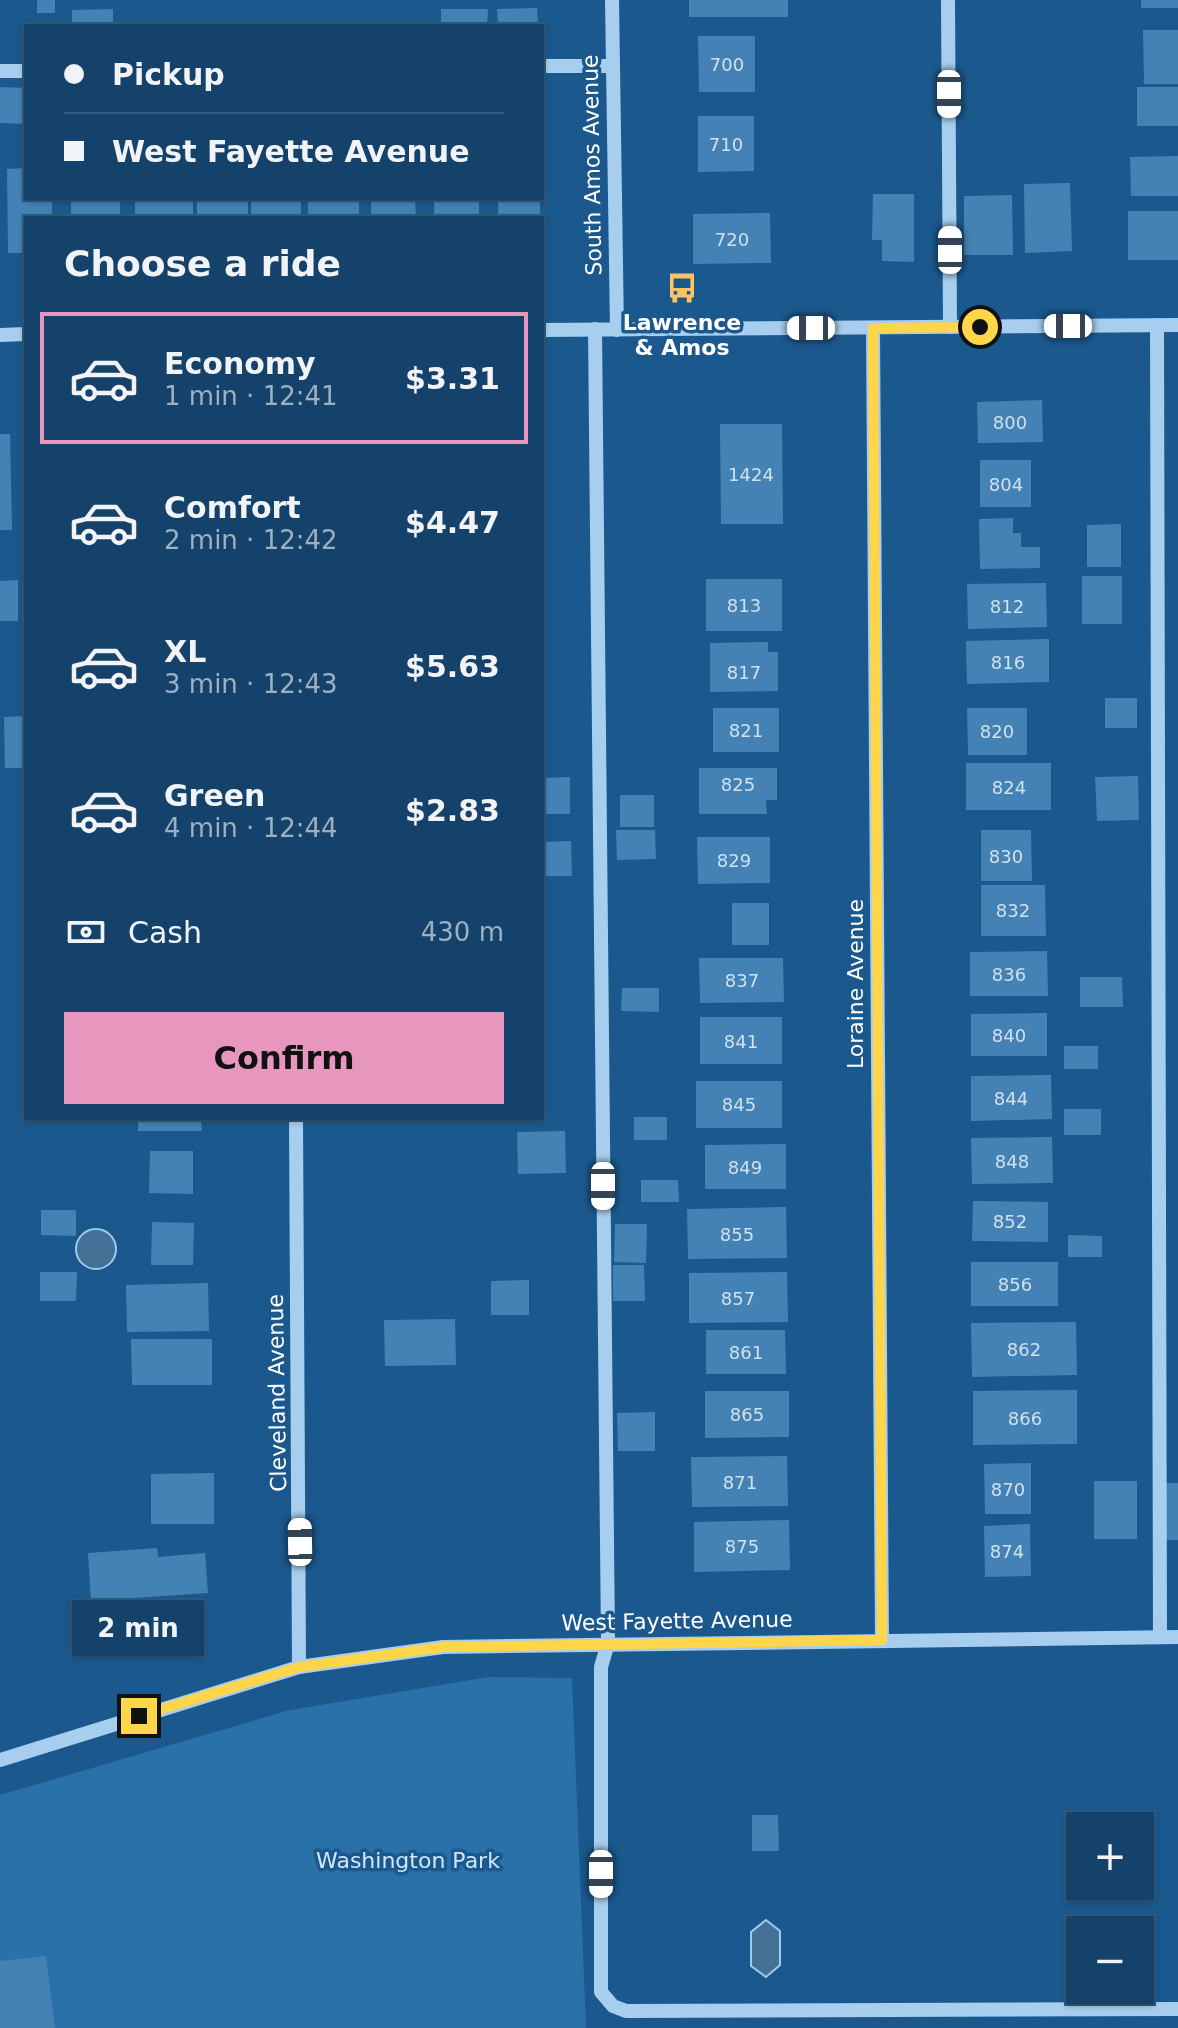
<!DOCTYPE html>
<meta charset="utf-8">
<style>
:root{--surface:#14426a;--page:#214d72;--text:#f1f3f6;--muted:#9db0c1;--line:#335b7e;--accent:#e797bd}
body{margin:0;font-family:"DejaVu Sans",sans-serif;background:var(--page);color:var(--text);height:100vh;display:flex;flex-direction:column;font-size:30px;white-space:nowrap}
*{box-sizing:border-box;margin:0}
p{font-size:26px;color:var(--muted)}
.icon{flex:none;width:44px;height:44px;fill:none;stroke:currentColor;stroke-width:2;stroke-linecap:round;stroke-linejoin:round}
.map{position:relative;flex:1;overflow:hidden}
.side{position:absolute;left:24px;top:216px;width:520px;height:904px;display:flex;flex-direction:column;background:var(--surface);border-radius:0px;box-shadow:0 2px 6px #0004,0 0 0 2px var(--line)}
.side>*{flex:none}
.top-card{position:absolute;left:24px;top:24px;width:520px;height:176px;border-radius:0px;box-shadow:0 2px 6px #0004,0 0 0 2px var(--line);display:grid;align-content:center;height:176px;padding:0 40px;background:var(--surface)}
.controls{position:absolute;left:1066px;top:1812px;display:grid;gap:16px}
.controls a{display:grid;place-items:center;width:88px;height:88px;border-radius:0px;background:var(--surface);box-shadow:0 2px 6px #0004,0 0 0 2px var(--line);font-size:40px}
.end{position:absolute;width:36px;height:36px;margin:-18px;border:10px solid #ffd54a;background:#111;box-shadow:0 0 0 4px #111}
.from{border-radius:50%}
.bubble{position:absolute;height:56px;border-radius:0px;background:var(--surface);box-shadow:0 2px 6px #0004,0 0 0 2px var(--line);font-size:26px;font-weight:600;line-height:56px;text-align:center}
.car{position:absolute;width:24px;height:48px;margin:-24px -12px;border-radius:10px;box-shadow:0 0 6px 2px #0007;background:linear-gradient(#fff 24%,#345 0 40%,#fff 0 76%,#345 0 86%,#fff 0)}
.top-card b{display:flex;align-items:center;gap:28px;height:76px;font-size:30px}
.top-card b+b{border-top:2px solid var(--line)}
.top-card i{width:20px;height:20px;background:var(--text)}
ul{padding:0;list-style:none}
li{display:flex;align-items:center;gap:24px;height:132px;margin:0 16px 12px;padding:0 24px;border:4px solid transparent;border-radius:0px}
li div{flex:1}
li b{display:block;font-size:30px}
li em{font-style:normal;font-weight:600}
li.current{border-color:var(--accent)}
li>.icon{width:72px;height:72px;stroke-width:1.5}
h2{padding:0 40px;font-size:36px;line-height:96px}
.pay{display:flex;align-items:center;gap:20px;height:88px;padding:0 40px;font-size:30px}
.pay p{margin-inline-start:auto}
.button{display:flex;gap:16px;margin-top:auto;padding:16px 40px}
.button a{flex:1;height:92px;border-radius:0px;background:var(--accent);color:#111;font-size:32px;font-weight:600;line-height:92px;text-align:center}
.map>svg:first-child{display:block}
.green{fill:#2b71a9}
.water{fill:#467197;stroke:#9acbf0;stroke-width:2}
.building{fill:#4482b5}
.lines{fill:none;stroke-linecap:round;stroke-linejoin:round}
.minor{stroke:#a7ceee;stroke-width:14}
.route{stroke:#ffd54a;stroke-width:10}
.labels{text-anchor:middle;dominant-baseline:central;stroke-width:7;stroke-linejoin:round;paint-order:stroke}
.number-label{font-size:18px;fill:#d0e0ec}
.street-label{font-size:22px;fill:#fff;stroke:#1b588d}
.poi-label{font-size:22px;font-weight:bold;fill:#fff;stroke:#1b588d}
.park-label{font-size:22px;fill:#cde6fa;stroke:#1b588d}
</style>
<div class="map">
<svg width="1178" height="2028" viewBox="0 0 1178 2028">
<rect width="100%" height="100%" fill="#1b588d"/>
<polygon class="green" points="488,1677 572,1678 586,2028 0,2028 0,1795 290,1710"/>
<g class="water">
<circle cx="96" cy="1249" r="20"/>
<polygon points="766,1920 780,1931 780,1965 766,1977 751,1966 751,1932"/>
</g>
<g class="building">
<rect x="37" y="0" width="18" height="13"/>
<rect x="689" y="0" width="99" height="17"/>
<rect x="1141" y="0" width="37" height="8"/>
<polygon points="537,8 538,26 498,26 497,9"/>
<polygon points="113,9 113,26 72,26 72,10"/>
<polygon points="441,9 488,9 487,26 441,26"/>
<polygon points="1143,30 1178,30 1178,84 1144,84"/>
<polygon points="698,36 755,36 755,92 699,92"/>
<polygon points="0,87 26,88 26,124 0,123"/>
<rect x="1137" y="87" width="41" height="39"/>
<polygon points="698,116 754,116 754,171 698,172"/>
<polygon points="1178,156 1178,196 1131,196 1130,157"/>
<polygon points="26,168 26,198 52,198 52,218 26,218 26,253 8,253 7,169"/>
<polygon points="1070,183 1072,251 1025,253 1024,184"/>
<polygon points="873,194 914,194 914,262 882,261 882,240 872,240"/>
<polygon points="1012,195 1013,255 964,255 964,196"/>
<rect x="71" y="198" width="49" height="20"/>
<rect x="135" y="198" width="58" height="20"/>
<rect x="197" y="198" width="51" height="20"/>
<rect x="251" y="198" width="50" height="20"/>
<rect x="308" y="198" width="51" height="20"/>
<polygon points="371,198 415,198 416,218 371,218"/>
<rect x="434" y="198" width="45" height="20"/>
<rect x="498" y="198" width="42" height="20"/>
<rect x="1128" y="211" width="50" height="49"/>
<polygon points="770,213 771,263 693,264 693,214"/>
<polygon points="1042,400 1043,442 978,443 977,402"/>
<polygon points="720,424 782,424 783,524 721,524"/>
<polygon points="0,434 10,434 12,530 0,530"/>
<rect x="980" y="460" width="51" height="47"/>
<polygon points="1013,518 1013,533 1021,533 1021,547 1040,547 1040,568 980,569 979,519"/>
<polygon points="1121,524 1121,567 1087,567 1087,525"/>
<rect x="1082" y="576" width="40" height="48"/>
<rect x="706" y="579" width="76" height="52"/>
<polygon points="18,580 18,621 0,621 0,581"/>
<polygon points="1046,583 1047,627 968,629 967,584"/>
<polygon points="1049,639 1049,682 967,684 966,641"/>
<polygon points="768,642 768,652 778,652 778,691 710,692 710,643"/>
<rect x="1105" y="698" width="32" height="30"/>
<rect x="713" y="708" width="66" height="44"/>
<polygon points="967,708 1027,708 1027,755 968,755"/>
<polygon points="26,716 26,768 5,768 4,717"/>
<rect x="966" y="763" width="85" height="47"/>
<polygon points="699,768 777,768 777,800 766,800 767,814 699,814"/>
<polygon points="1138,776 1139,820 1097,821 1095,777"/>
<polygon points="570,777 570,814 542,814 542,778"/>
<rect x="620" y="795" width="34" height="32"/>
<polygon points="616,830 655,830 656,859 617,860"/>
<polygon points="981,830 1031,830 1032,881 981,881"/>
<polygon points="697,837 770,837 770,883 698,884"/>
<polygon points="571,841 572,876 542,876 542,842"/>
<polygon points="981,885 1045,885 1046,936 981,936"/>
<rect x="732" y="903" width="37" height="42"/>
<polygon points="1047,951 1048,996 970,996 970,952"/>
<polygon points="699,958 783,958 784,1002 700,1003"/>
<polygon points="1080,977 1122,977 1123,1007 1080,1007"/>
<polygon points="622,988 659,988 659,1012 621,1011"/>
<polygon points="1047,1013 1047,1056 971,1056 971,1014"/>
<rect x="700" y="1017" width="82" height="47"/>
<rect x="1064" y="1046" width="34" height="23"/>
<polygon points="1051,1075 1052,1119 971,1121 971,1076"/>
<rect x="696" y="1081" width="86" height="47"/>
<rect x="1064" y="1109" width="37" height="26"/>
<rect x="634" y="1117" width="33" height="23"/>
<polygon points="138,1118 212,1118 212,1121 201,1121 202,1131 138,1131"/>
<polygon points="565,1131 566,1173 518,1174 517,1132"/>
<polygon points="1052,1137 1053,1183 972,1184 971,1138"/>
<polygon points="786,1144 786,1189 705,1189 705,1145"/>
<polygon points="150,1151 193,1151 193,1194 149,1193"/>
<polygon points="641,1180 678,1180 679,1202 641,1202"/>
<polygon points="973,1201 1048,1202 1048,1242 972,1241"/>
<polygon points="786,1207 787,1258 688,1259 687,1209"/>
<polygon points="41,1210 76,1210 76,1236 41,1235"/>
<polygon points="152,1222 194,1223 193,1265 151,1265"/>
<polygon points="615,1224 647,1224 646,1263 614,1262"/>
<polygon points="1068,1235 1102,1236 1102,1257 1068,1257"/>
<rect x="971" y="1262" width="87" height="44"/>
<polygon points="613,1265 644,1265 645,1301 613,1301"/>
<polygon points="40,1272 77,1272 76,1301 40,1301"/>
<polygon points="787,1272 788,1322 689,1323 689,1273"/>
<polygon points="529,1280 529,1315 491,1315 491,1281"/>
<polygon points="208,1283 209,1331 127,1332 126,1285"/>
<polygon points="455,1319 456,1365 385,1366 384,1320"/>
<polygon points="1076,1322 1077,1375 972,1377 971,1323"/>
<polygon points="706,1330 785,1330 786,1374 706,1374"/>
<polygon points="131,1339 212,1339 212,1385 132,1385"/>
<polygon points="1077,1390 1077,1444 973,1445 973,1391"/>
<polygon points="705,1391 789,1391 789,1437 705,1438"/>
<polygon points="655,1412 655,1451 618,1451 617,1413"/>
<polygon points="787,1456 788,1506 692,1507 691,1457"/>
<polygon points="1031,1463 1031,1514 985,1514 984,1464"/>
<polygon points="214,1473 214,1524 151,1524 151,1474"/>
<rect x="1094" y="1481" width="43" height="58"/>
<rect x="1162" y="1483" width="16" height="57"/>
<polygon points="789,1520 790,1570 694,1572 694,1522"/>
<polygon points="1030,1524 1031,1576 985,1577 984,1526"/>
<polygon points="157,1548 158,1557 205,1553 208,1593 91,1601 88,1553"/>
<polygon points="752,1815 778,1815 779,1851 752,1851"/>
<polygon points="46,1956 55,2028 0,2028 0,1961"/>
</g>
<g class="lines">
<g class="minor">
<polyline points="612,0 617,330"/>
<polyline points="948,0 950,327"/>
<polyline points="542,66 613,66"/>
<polyline points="0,71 26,71"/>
<polyline points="1157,325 1160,1637"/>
<polyline points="873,328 882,1640"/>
<polyline points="595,329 608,1643 601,1667 601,1992 613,2006 626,2011 1178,2009"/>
<polyline points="542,330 1178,325"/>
<polyline points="0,335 26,334"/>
<polyline points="296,1118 299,1667"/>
<polyline points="0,1760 299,1667 443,1647 1178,1637"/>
</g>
</g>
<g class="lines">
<polyline class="route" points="139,1716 299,1667 443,1647 882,1640 873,328 980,327"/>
</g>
<defs>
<g id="bus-bare" transform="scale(2.4)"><path d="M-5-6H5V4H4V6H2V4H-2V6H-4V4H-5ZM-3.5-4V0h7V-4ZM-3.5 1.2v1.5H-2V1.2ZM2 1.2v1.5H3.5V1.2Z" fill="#ffc364" stroke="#1b588d" stroke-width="2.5" paint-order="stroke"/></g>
</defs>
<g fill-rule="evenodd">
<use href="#bus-bare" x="682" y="288"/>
</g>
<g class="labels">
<g class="number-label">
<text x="727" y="64">700</text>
<text x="726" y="144">710</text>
<text x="732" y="239">720</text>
<text x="1010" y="422">800</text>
<text x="751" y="474">1424</text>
<text x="1006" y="484">804</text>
<text x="744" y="605">813</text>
<text x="1007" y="606">812</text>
<text x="1008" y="662">816</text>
<text x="744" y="672">817</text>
<text x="746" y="730">821</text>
<text x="997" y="731">820</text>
<text x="738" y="784">825</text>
<text x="1009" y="787">824</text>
<text x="1006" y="856">830</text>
<text x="734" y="860">829</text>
<text x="1013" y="910">832</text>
<text x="1009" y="974">836</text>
<text x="742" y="980">837</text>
<text x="1009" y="1035">840</text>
<text x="741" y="1041">841</text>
<text x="1011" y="1098">844</text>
<text x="739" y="1104">845</text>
<text x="1012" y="1161">848</text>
<text x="745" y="1167">849</text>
<text x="1010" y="1221">852</text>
<text x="737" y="1234">855</text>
<text x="1015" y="1284">856</text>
<text x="738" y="1298">857</text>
<text x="1024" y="1349">862</text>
<text x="746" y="1352">861</text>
<text x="747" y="1414">865</text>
<text x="1025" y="1418">866</text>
<text x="740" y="1482">871</text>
<text x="1008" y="1489">870</text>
<text x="742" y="1546">875</text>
<text x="1007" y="1551">874</text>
</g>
<g class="street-label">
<text transform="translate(592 165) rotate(-91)">South Amos Avenue</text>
<text transform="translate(855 984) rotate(-90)">Loraine Avenue</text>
<text transform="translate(277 1393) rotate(-91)">Cleveland Avenue</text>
<text transform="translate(677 1621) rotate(-1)">West Fayette Avenue</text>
</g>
<g class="poi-label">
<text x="682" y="322">Lawrence<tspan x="682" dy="25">&amp; Amos</tspan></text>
</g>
<g class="park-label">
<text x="408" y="1860">Washington Park</text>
</g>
</g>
</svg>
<div class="controls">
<a>+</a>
<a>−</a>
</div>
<i class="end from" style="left:980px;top:327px"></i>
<i class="end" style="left:139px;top:1716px"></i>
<div class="bubble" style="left:72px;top:1600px;width:132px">2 min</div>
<i class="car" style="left:949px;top:94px;rotate:180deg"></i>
<i class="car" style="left:950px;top:250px;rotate:0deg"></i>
<i class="car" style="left:1068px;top:326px;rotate:270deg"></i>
<i class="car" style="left:811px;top:328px;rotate:270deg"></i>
<i class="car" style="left:603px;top:1186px;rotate:180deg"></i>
<i class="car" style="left:300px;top:1542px;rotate:359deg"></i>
<i class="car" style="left:601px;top:1874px;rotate:180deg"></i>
<div class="top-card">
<b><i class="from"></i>Pickup</b>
<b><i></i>West Fayette Avenue</b>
</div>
<section class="side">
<h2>Choose a ride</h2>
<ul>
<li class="current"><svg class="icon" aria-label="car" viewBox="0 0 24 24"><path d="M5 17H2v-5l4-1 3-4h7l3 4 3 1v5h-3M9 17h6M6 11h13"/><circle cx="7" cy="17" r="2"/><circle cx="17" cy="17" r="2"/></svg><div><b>Economy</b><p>1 min · 12:41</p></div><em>$3.31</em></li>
<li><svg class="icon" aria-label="car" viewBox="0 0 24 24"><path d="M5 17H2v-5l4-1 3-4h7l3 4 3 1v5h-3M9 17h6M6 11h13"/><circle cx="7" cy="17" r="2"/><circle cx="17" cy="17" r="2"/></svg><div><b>Comfort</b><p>2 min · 12:42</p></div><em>$4.47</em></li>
<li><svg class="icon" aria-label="car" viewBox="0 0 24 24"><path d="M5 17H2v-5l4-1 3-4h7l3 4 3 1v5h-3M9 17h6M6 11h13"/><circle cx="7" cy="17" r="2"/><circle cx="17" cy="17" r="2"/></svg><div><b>XL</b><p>3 min · 12:43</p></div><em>$5.63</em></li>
<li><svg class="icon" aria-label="car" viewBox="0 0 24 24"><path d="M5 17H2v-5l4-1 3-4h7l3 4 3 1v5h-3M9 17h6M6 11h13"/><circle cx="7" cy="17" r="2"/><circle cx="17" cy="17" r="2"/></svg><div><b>Green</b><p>4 min · 12:44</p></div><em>$2.83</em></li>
</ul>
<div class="pay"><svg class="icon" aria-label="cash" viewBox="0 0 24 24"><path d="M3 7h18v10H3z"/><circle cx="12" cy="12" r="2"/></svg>Cash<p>430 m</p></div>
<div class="button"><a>Confirm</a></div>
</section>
</div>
